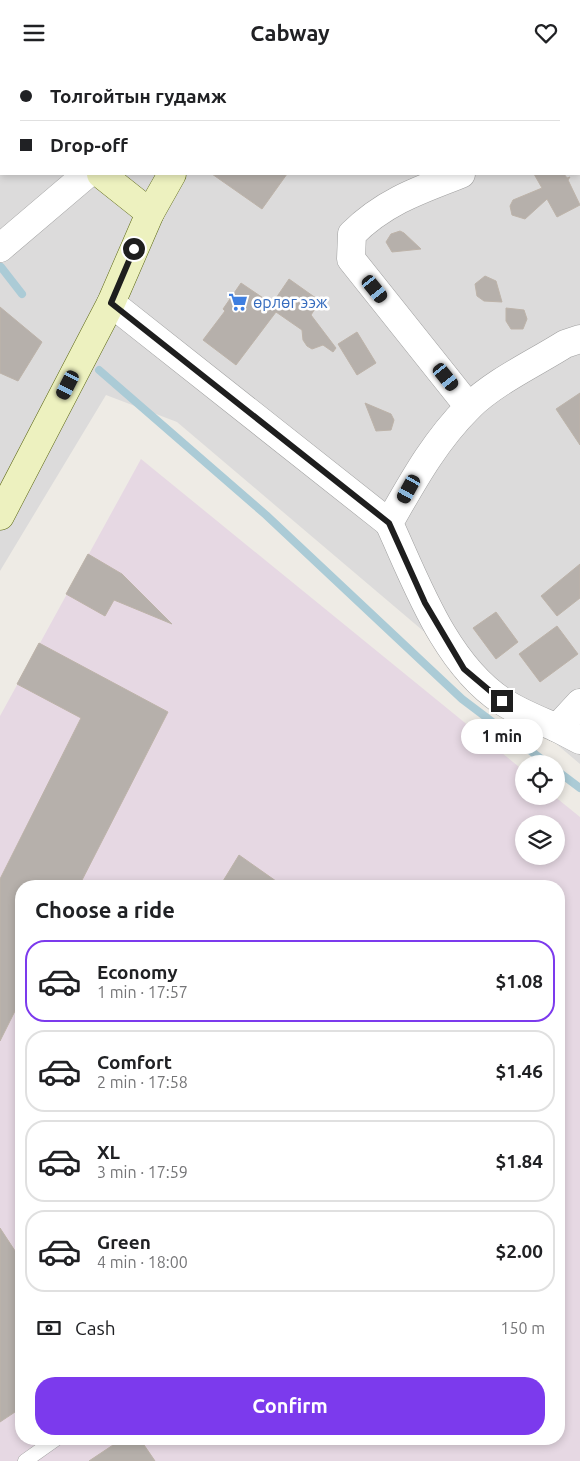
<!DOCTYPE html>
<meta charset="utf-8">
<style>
:root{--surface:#fff;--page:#f6f6f6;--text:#202124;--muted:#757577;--line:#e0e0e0;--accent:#7c3aed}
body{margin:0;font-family:Ubuntu,sans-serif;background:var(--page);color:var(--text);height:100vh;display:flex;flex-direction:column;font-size:19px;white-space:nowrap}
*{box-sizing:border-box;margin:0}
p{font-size:16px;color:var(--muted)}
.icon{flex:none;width:28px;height:28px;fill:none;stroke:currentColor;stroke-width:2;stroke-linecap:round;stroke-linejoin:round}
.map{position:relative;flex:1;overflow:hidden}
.drawer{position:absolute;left:15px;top:815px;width:550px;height:565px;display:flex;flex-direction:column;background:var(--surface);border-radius:20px;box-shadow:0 2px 8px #0003}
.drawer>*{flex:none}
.guide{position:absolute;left:0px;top:0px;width:580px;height:110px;box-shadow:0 2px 8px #0003;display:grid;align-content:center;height:110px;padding:0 20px;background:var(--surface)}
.controls{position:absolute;left:515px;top:690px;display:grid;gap:10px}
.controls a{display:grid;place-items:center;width:50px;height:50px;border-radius:50%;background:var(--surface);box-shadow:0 2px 8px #0003;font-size:25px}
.end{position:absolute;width:22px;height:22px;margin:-11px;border:6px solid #1e1e1e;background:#fff;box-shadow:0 0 0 2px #fff}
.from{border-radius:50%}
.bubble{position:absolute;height:35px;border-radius:18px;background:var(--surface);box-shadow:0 2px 8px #0003;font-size:16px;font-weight:700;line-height:35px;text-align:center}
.car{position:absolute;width:15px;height:30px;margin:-15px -8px;border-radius:6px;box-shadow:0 0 4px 1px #0007;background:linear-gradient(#222 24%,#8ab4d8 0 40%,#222 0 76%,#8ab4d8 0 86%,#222 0)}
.guide b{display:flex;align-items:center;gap:18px;height:48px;font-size:19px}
.guide b+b{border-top:1px solid var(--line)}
.guide i{width:12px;height:12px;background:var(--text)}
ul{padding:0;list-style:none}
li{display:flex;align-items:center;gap:15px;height:82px;margin:0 10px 8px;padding:0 10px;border:2px solid var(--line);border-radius:20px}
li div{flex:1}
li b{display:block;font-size:19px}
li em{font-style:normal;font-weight:700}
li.selected{border-color:var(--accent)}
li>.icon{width:45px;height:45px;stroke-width:1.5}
h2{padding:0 20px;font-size:22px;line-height:60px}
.pay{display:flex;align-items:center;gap:12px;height:55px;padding:0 20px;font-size:19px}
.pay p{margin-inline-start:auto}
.primary-button{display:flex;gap:10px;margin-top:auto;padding:10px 20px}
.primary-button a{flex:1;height:58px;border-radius:20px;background:var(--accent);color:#fff;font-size:20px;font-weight:700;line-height:58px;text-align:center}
header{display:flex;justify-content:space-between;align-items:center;height:65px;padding:0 20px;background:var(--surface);font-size:22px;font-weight:700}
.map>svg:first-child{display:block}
.residential{fill:#dcdbdb;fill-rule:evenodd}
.industrial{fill:#e6d8e3;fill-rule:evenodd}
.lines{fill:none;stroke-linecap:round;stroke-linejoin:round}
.stream{stroke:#abcbd6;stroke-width:8}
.building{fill:#b6b0ab;stroke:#bdb3a9}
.service-casing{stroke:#9f9f9f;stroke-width:15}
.minor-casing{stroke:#9f9f9f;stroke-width:29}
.secondary-casing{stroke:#5b6712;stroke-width:29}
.service{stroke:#fff;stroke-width:14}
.minor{stroke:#fff;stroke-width:28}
.secondary{stroke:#edf1bf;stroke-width:28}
.route{stroke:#1e1e1e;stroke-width:6}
.labels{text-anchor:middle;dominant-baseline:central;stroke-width:5;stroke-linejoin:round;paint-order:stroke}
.shop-label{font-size:16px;fill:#366cbe;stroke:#fff;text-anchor:start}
</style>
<header><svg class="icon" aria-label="menu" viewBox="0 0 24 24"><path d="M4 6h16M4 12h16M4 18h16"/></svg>Cabway<svg class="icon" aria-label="heart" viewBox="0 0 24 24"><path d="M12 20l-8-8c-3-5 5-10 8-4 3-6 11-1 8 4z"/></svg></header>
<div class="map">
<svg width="580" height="1396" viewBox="0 0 580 1396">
<rect width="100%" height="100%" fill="#eeebe5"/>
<path class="residential" d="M 0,0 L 580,0 L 580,699 L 177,357 L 106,330 L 0,506 ZM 1,1 L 579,1 L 579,109 L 1,109 Z"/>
<path class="industrial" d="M 141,394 L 524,706 L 524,731 L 554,731 L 580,752 L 580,1396 L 0,1396 L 0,651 ZM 524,759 L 556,759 L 556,791 L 524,791 ZM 21,821 L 559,821 L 559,1374 L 21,1374 Z"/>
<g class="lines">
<g class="stream">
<polyline points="1,202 22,229"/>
<polyline points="99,305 266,450 462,634 548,699"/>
<polyline points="556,705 580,723"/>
</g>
</g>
<g class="building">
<polygon points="212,109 287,109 262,144"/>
<polygon points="534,109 564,109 567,113 570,112 568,115 580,140 557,152 547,134 525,154 512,150 510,141 513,135 542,123"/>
<polygon points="400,166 404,168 421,184 392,187 386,177 391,169"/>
<polygon points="485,211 496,216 502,237 484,236 477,231 475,219"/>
<polygon points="289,214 320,236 311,250 336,283 333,287 323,280 312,284 307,281 303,275 302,265 276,247 236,300 203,275 225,246 223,244 241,218 272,239"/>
<polygon points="0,242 42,277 18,316 0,308"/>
<polygon points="506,243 524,245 527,254 523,264 511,264 506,256"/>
<polygon points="357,267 376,298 357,310 338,279"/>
<polygon points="580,328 580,380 556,344"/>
<polygon points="365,338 391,349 394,355 391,365 376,366"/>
<polygon points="88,489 122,509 172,559 114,535 105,551 66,529"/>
<polygon points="580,499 580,533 557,551 541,531"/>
<polygon points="496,547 518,577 496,594 473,563"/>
<polygon points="557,561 578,589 540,617 519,589"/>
<polygon points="39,578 168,647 79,821 21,821 21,934 0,976 0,814 81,653 17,619"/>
<polygon points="239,790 283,821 220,821"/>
<polygon points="0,1163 21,1195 21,1343 0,1357"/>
<polygon points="122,1374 140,1374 155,1396 89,1396"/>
</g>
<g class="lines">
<g class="service-casing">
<g id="service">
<polyline points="175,0 176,1"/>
<polyline points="25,1396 56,1374"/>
</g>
</g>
<g class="minor-casing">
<g id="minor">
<polyline points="71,1 72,0"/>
<path d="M 461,109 C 419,125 384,137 352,169 L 351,194 L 469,342"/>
<polyline points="0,183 87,109"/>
<polyline points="111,238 389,458"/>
<path d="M 580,274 L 565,279 C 535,298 494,317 469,342 C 434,377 413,416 389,458 C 417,519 445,598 502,636 C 518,647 539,655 557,663 L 580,638"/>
<polyline points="557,663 580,675"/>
</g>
</g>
<g class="secondary-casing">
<g id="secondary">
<polyline points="233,1 234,0"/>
<polyline points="0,20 1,21"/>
<polyline points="101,109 150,148"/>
<polyline points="0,451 111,238 150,148 172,109"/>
</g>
</g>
<use href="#service" class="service"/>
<use href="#minor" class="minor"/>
<use href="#secondary" class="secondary"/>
</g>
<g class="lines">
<polyline class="route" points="134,184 111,238 389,458 425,538 464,604 502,636"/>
</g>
<defs>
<g id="supermarket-bare" transform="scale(1.5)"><path d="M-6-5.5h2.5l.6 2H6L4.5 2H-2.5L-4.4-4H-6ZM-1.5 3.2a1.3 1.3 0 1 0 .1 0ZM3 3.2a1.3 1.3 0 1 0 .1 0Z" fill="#3f7fe0" stroke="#fff" stroke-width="2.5" paint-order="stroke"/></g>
</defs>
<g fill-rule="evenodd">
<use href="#supermarket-bare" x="238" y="237"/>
</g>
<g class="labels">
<g class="shop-label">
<text x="253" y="237">өрлөг ээж</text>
</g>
</g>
</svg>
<div class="controls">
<a><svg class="icon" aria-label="locate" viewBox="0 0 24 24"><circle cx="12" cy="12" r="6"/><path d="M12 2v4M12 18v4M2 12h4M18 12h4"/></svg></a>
<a><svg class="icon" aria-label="layers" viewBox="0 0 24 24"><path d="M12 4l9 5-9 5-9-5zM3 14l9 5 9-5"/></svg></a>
</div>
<i class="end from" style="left:134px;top:184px"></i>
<i class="end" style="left:502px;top:636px"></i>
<div class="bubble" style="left:461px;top:654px;width:82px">1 min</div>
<i class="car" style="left:375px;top:224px;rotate:141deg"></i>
<i class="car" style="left:446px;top:312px;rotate:141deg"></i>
<i class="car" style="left:68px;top:320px;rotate:207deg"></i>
<i class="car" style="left:409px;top:424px;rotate:209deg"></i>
<div class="guide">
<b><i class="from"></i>Толгойтын гудамж</b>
<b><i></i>Drop-off</b>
</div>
<section class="drawer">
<h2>Choose a ride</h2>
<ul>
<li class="selected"><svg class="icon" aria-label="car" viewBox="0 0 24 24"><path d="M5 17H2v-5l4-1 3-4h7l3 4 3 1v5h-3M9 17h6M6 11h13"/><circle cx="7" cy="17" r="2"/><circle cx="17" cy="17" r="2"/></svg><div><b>Economy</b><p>1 min · 17:57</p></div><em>$1.08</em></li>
<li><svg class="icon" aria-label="car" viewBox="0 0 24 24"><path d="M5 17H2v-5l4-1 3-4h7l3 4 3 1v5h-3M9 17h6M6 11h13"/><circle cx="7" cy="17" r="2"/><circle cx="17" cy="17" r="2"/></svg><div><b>Comfort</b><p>2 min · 17:58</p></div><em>$1.46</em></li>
<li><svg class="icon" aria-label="car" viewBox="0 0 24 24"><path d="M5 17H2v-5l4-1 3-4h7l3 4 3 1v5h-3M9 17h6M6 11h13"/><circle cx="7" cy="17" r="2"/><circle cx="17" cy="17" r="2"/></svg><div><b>XL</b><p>3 min · 17:59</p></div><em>$1.84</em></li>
<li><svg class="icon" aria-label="car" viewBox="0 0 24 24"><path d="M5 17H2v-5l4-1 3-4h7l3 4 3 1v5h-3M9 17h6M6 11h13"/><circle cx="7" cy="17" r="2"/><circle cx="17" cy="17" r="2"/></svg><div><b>Green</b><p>4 min · 18:00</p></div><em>$2.00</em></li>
</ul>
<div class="pay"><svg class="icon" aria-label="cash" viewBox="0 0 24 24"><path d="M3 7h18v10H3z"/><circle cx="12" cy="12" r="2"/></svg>Cash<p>150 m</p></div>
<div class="primary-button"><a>Confirm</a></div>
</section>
</div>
